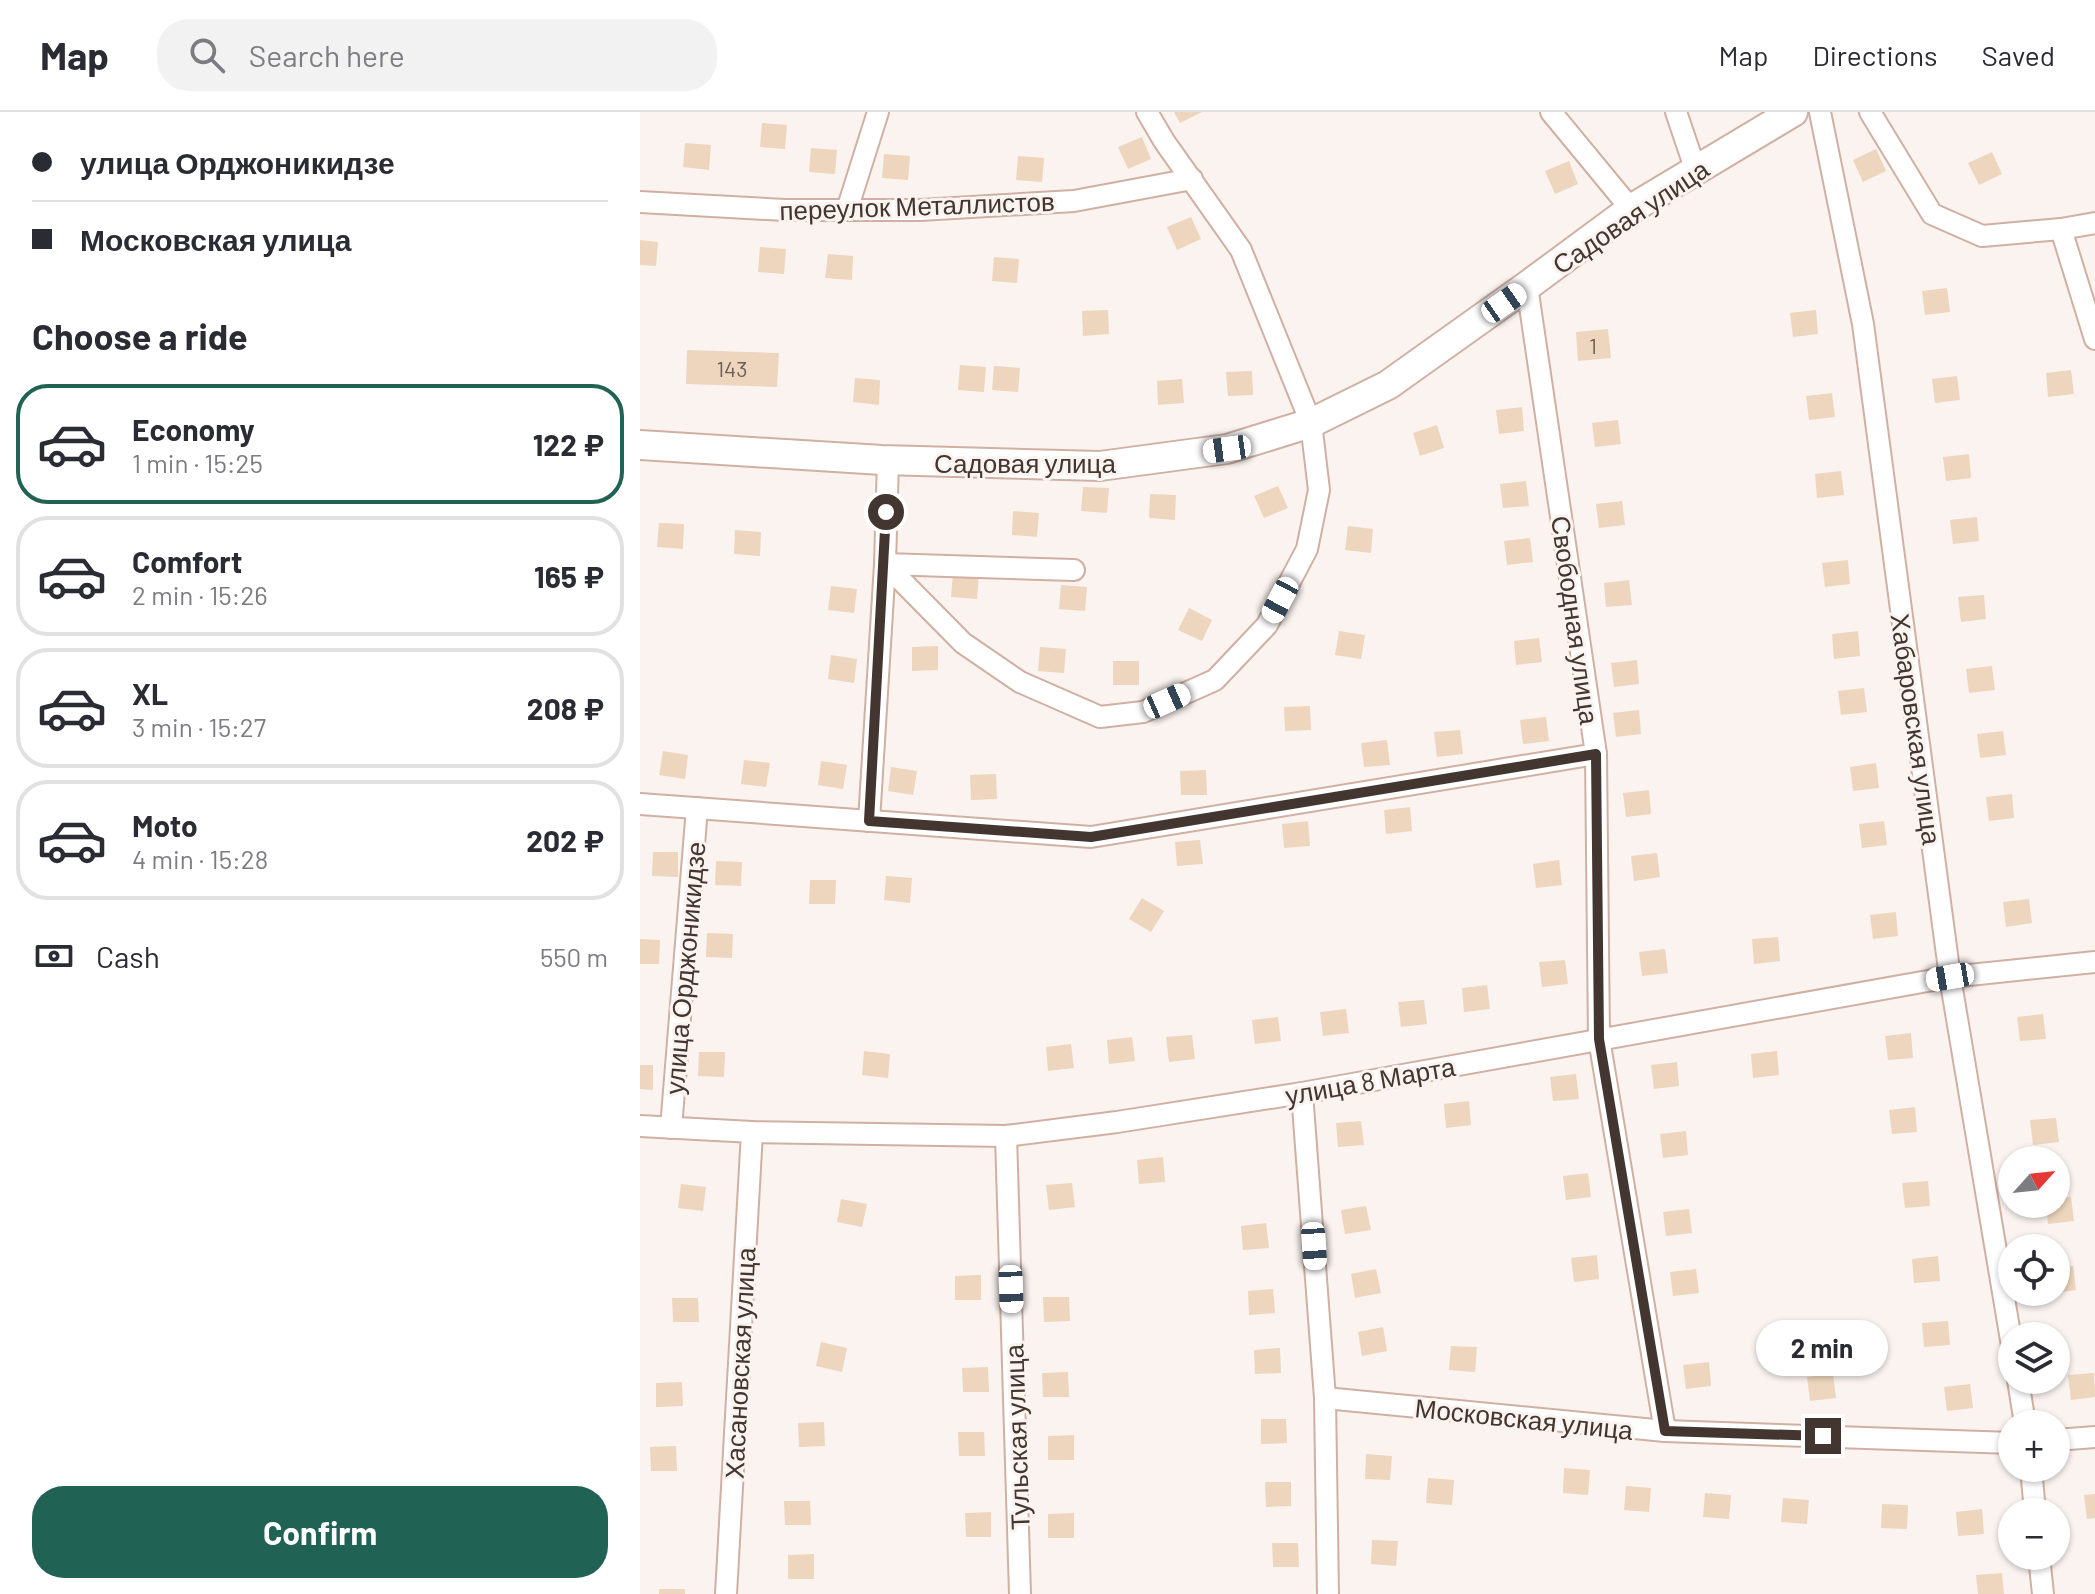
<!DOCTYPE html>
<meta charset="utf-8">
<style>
:root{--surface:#fff;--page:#f2f2f3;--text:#2b2b33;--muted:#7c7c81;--line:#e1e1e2;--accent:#206354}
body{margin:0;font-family:Barlow,sans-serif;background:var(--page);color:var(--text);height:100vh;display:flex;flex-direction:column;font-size:30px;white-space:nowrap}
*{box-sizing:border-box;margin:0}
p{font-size:26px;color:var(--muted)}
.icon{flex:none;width:44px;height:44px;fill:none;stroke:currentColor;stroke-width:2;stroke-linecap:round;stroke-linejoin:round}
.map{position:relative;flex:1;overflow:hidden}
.sheet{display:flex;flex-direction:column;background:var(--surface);width:640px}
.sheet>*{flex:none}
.top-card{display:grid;align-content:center;height:176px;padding:0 32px;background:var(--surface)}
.needle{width:52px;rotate:63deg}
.fabs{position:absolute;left:1358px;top:1034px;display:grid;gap:16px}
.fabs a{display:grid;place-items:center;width:72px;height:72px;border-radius:50%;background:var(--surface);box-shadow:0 2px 6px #0004;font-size:40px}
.end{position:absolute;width:36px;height:36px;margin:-18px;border:10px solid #433631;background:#fff;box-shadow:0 0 0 4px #fff}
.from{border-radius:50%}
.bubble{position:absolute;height:56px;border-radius:28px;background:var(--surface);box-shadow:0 2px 6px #0004;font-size:26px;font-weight:700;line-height:56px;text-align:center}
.car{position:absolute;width:24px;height:48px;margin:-24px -12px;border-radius:10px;box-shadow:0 0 6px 2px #0007;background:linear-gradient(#fff 24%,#345 0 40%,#fff 0 76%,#345 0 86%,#fff 0)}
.top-card b{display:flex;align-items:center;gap:28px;height:76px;font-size:30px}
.top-card b+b{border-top:2px solid var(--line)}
.top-card i{width:20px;height:20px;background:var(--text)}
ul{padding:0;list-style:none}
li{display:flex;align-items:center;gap:24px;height:120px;margin:0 16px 12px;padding:0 16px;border:4px solid var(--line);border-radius:32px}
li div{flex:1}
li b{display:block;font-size:30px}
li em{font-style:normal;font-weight:700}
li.on{border-color:var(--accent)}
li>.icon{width:72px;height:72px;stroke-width:1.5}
h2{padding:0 32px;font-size:36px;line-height:96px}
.pay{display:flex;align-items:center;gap:20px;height:88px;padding:0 32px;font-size:30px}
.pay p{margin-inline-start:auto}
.cta{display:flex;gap:16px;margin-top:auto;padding:16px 32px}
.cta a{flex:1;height:92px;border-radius:32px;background:var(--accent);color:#fff;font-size:32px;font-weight:700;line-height:92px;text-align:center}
header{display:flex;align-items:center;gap:48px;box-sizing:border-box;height:112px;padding:0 40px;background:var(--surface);border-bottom:2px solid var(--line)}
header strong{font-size:38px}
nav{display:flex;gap:44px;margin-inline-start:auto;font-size:28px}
.search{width:560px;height:72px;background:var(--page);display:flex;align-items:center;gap:20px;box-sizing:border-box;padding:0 28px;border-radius:32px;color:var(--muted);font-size:30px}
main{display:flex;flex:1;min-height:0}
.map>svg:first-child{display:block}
.building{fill:#edd6bd}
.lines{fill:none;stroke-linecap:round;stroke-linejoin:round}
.street-casing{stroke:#d0b0a2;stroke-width:24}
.secondary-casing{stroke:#d0b0a2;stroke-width:32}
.street{stroke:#fff;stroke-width:20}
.secondary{stroke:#fff;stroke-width:28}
.route{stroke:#433631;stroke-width:10}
.labels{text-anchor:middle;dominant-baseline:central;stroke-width:6;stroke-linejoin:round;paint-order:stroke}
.number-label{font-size:22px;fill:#6e5e54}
.street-label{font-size:26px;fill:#433631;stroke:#faf3f0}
</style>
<header>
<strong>Map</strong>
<div class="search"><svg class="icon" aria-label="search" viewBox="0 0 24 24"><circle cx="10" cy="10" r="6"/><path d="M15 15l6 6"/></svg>Search here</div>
<nav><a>Map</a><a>Directions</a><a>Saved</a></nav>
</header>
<main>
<section class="sheet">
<div class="top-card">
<b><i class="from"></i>улица Орджоникидзе</b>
<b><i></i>Московская улица</b>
</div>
<h2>Choose a ride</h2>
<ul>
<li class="on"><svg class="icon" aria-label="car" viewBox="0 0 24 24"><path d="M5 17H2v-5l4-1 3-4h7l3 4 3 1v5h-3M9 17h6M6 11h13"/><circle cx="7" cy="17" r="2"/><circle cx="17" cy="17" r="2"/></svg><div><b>Economy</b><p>1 min · 15:25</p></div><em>122 ₽</em></li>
<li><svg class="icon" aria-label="car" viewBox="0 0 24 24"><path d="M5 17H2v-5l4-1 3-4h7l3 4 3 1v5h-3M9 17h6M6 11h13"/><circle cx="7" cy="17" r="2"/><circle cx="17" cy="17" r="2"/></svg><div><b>Comfort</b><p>2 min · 15:26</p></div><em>165 ₽</em></li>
<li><svg class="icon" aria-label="car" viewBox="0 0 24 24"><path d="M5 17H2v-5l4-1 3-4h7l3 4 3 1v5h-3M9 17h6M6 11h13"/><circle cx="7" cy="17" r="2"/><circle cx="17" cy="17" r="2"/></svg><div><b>XL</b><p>3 min · 15:27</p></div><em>208 ₽</em></li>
<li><svg class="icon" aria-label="car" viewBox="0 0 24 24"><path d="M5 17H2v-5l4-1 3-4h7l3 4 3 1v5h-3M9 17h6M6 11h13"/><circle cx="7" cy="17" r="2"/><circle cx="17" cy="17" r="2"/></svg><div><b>Moto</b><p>4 min · 15:28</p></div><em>202 ₽</em></li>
</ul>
<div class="pay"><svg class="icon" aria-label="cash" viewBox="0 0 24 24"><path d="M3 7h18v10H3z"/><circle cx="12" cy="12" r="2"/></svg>Cash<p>550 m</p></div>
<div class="cta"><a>Confirm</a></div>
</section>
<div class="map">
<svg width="1455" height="1482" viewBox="0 0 1455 1482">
<rect width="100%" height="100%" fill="#faf3f0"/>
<g class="building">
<polygon points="534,0 562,0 540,11"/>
<polygon points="122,11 147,13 145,37 120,35"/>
<polygon points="502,25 511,47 488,57 478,35"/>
<polygon points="45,31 71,33 69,58 43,55"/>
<polygon points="171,36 197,38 195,62 169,60"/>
<polygon points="1236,37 1246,59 1223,70 1213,48"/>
<polygon points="1352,40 1362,62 1339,73 1328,51"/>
<polygon points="244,42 270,44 268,68 242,66"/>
<polygon points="378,44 404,46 402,70 376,68"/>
<polygon points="929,49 938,72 915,82 905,59"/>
<polygon points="551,105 561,127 537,138 527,115"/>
<polygon points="0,128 18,130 16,154 0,153"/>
<polygon points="120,135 146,137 144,162 118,160"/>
<polygon points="188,142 213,144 212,168 185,166"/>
<polygon points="354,145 379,147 377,171 352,169"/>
<polygon points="1307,176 1310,200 1285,203 1282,179"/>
<polygon points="468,198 469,222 443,224 442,199"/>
<polygon points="1176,198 1178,222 1153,225 1150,201"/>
<polygon points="968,217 971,246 938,249 936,220"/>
<polygon points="47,238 139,241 137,275 46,272"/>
<polygon points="320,253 346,255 344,280 318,278"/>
<polygon points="354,254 380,256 378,280 352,278"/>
<polygon points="1431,258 1434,282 1408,285 1406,261"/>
<polygon points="612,259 613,283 588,284 586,260"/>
<polygon points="1317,264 1320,288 1295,291 1292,267"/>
<polygon points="215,266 240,268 239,293 213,290"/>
<polygon points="542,267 544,291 518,293 517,269"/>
<polygon points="1192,281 1195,305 1169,308 1166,284"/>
<polygon points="882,295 884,319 859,322 856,298"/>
<polygon points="978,308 981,332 955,335 952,311"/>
<polygon points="797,313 804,336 780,344 773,321"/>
<polygon points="1329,342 1331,366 1306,369 1303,345"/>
<polygon points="1201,359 1204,383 1177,386 1175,362"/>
<polygon points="886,369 889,394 863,396 860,372"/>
<polygon points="638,374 648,396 624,406 614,384"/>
<polygon points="443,375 469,376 467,401 441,399"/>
<polygon points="510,382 536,383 535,408 509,406"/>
<polygon points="982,389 985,413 959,416 956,392"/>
<polygon points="373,399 399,401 397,425 372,423"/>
<polygon points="1337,405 1339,429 1313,432 1310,408"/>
<polygon points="19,411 44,412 43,437 17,435"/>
<polygon points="708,414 733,417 731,441 705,438"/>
<polygon points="95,418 121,420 120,444 94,442"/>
<polygon points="890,426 893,450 867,453 864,429"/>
<polygon points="1208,448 1210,472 1185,475 1182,451"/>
<polygon points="313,460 339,462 337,487 311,485"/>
<polygon points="989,468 992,493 966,495 964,471"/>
<polygon points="421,473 447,475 445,499 419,497"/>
<polygon points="191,474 217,477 214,501 188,498"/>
<polygon points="1344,483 1346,507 1321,510 1318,485"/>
<polygon points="549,496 572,508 562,529 538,518"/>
<polygon points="699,519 725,523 721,547 695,543"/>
<polygon points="1218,519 1220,544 1194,547 1192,522"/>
<polygon points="899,526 902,550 876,553 874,529"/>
<polygon points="298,534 298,558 272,559 272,535"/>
<polygon points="400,535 426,537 424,561 398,559"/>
<polygon points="191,543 217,547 214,571 188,567"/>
<polygon points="997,548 999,572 974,575 971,551"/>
<rect x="473" y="549" width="26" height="24"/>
<polygon points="1352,554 1355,578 1329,581 1326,557"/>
<polygon points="1224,576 1227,600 1201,603 1198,579"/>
<polygon points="670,594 671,618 645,619 644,595"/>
<polygon points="999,598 1001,622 976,625 973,601"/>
<polygon points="906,605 909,629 883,632 880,608"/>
<polygon points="820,618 823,642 797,645 794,620"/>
<polygon points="1363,619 1366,643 1340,646 1337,622"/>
<polygon points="747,628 750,653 724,655 721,631"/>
<polygon points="23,639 48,643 45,667 19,663"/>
<polygon points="104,648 130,651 126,675 101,672"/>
<polygon points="181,649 207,653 203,677 178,673"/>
<polygon points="1236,651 1239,676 1213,679 1210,655"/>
<polygon points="251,655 277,659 273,683 248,679"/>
<polygon points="566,658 567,683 541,683 540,659"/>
<polygon points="356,662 357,687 331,688 330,663"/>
<polygon points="1009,678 1011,702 986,705 983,681"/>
<polygon points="1372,682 1374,706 1349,709 1346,685"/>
<polygon points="770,695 772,719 746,722 744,698"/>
<polygon points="668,709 670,734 644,736 642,712"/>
<polygon points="1244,709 1247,733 1222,736 1219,712"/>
<polygon points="560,728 563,752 537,754 535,730"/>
<polygon points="13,740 38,740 38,765 12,764"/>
<polygon points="1017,741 1020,765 994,769 991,744"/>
<polygon points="919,748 922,773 896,776 893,752"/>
<polygon points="76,749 102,750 101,774 75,773"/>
<polygon points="246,764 272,766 270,791 244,788"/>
<polygon points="170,768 196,768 195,792 169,792"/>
<polygon points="502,786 524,799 511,820 489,807"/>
<polygon points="1389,787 1392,811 1366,815 1363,790"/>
<polygon points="1256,800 1258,824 1233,827 1230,803"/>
<polygon points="67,821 93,822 92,846 66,845"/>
<polygon points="1138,825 1140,849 1114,852 1112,827"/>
<polygon points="0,827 20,828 19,852 0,852"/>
<polygon points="1025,837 1028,861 1002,864 999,840"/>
<polygon points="925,848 928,872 902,875 899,850"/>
<polygon points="847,873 850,897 824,900 822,876"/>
<polygon points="784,888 787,912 761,915 758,890"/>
<polygon points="706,897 709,921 683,924 680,900"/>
<polygon points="1403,902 1406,927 1380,929 1377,905"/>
<polygon points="638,905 641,929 615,932 612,908"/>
<polygon points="1271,921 1273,946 1248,948 1245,924"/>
<polygon points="552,923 555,947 529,950 526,925"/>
<polygon points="492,925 495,949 469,952 467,928"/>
<polygon points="431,932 434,956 408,959 406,935"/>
<polygon points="224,939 250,942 248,966 222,963"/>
<polygon points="1137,939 1139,963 1113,966 1111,942"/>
<polygon points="59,940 85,940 84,965 58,964"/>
<polygon points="1037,950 1039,974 1014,977 1011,953"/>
<polygon points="0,953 13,953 13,978 0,977"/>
<polygon points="936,962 939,987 913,989 910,965"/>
<polygon points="829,989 831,1013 806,1016 804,992"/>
<polygon points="1275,995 1277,1020 1252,1022 1249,998"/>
<polygon points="1416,1006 1419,1030 1393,1033 1390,1008"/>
<polygon points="721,1009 724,1033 698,1035 696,1011"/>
<polygon points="1046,1019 1048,1043 1023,1046 1020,1022"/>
<polygon points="523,1045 525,1070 499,1072 497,1048"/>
<polygon points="948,1061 951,1085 926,1088 923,1064"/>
<polygon points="1288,1069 1290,1094 1265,1096 1262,1071"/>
<polygon points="432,1071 435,1095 409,1098 406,1073"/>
<polygon points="41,1072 66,1075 63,1099 38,1096"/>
<polygon points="1431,1085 1434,1109 1408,1112 1406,1092 1416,1092 1416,1087"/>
<polygon points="201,1087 227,1092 222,1115 197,1110"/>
<polygon points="726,1094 731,1118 705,1122 701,1098"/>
<polygon points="1049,1097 1052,1121 1026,1124 1023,1100"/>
<polygon points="626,1111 629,1136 603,1138 601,1114"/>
<polygon points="957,1143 959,1167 934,1170 931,1146"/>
<polygon points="1298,1144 1300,1169 1274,1171 1272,1147"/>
<polygon points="1433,1154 1436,1178 1416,1181 1416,1156"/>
<polygon points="736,1157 741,1181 715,1186 711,1162"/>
<polygon points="1056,1157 1059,1181 1033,1184 1030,1160"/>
<polygon points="341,1163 341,1188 315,1188 315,1164"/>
<polygon points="633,1177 635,1201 609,1203 608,1179"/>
<polygon points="403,1185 429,1185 430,1209 404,1210"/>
<polygon points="32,1186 58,1186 59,1210 33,1210"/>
<polygon points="1308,1209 1310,1233 1284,1235 1282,1211"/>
<polygon points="743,1215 747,1239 722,1244 718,1220"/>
<polygon points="181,1230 207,1236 202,1260 176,1254"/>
<polygon points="811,1234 837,1235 835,1260 809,1258"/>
<polygon points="640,1236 641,1261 615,1262 614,1238"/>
<polygon points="1069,1250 1071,1274 1046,1277 1043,1253"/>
<polygon points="348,1255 349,1280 323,1280 322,1256"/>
<polygon points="428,1260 429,1285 403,1285 402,1261"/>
<polygon points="1454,1261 1455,1285 1431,1288 1428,1263"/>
<polygon points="1193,1262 1196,1286 1170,1289 1167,1265"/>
<polygon points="42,1270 43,1294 16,1295 16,1271"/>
<polygon points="1330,1272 1333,1296 1307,1299 1304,1275"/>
<polygon points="621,1307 646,1307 647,1331 621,1332"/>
<polygon points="184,1310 185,1334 159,1335 158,1311"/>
<polygon points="318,1320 344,1320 345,1344 319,1344"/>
<polygon points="434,1323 434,1348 408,1348 408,1324"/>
<polygon points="36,1334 37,1359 11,1359 10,1335"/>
<polygon points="726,1342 752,1344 750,1368 725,1367"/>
<polygon points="924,1356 950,1358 948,1383 923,1381"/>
<polygon points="788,1366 814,1368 812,1393 786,1391"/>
<polygon points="625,1370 651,1370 651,1394 626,1395"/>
<polygon points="986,1374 1011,1376 1009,1400 984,1398"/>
<polygon points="1065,1381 1091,1383 1089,1407 1063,1405"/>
<polygon points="1455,1382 1455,1406 1447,1407 1444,1383"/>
<polygon points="1143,1386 1169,1388 1167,1412 1141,1410"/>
<polygon points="144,1389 170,1389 171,1413 145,1413"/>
<polygon points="1242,1392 1268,1393 1267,1417 1241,1416"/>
<polygon points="1342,1397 1344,1422 1318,1424 1316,1400"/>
<polygon points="351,1400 351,1425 326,1425 325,1401"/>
<polygon points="434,1401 434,1426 408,1426 408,1402"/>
<polygon points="732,1428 758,1429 756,1454 731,1452"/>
<polygon points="632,1431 658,1431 659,1455 633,1455"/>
<polygon points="174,1442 174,1467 148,1467 148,1443"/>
<polygon points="1362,1461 1364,1482 1338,1482 1336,1463"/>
<rect x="19" y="1477" width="26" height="5"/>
</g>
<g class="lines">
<g class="street-casing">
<g id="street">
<polyline points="911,0 991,97"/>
<polyline points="1036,0 1056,59"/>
<polyline points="1180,0 1223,212 1310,865 1372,1234"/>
<polyline points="1230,0 1292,102 1342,124 1421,117 1455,111"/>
<polyline points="0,90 144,98 280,98 434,89 552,67"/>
<polyline points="207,98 238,0"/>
<polyline points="1421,117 1455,227"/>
<polyline points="887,174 956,642 959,927 1025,1319"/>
<polyline points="245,452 323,531 380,570 460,605 503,600 575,568 627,513 667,437 679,378 671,311 601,138 524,29 507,0"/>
<polyline points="245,452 434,458"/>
<polyline points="0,692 451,725 956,642"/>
<polyline points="229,709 245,452 248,349"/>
<polyline points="662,981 685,1286 688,1482"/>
<polyline points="0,1014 112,1020 366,1024 477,1010 662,981 1310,865 1455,850"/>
<polyline points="31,1016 57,696"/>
<polyline points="366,1024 380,1482"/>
<polyline points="1378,1268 1385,1312"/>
<polyline points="685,1286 1025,1319 1372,1331"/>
<polyline points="1416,1328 1455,1325"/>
<polyline points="1391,1356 1395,1400"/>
<polyline points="1399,1444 1403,1482"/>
<polyline points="86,1482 112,1020"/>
</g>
</g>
<g class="secondary-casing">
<polyline id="secondary" points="0,333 242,348 460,354 587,337 671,311 748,273 887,174 991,97 1153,0"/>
</g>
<use href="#street" class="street"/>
<use href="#secondary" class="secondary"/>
</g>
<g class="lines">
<polyline class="route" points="246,400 229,709 451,725 956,642 959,927 1025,1319 1183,1324"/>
</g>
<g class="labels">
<g class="number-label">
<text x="953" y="233">1</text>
<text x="92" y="256">143</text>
</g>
<g class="street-label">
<text transform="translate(277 93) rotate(-2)">переулок Металлистов</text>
<text transform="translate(990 104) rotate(-34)">Садовая улица</text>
<text x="385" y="350">Садовая улица</text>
<text transform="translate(936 508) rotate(82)">Свободная улица</text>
<text transform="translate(1277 617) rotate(82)">Хабаровская улица</text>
<text transform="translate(44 856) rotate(-85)">улица Орджоникидзе</text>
<text transform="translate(730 968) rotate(-10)">улица 8 Марта</text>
<text transform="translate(99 1251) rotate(-87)">Хасановская улица</text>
<text transform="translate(884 1306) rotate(6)">Московская улица</text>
<text transform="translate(376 1325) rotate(-92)">Тульская улица</text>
</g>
</g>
</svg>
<div class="fabs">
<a><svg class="needle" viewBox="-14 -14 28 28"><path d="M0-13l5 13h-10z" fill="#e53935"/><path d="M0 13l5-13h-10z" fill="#7c7c81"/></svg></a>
<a><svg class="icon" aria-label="locate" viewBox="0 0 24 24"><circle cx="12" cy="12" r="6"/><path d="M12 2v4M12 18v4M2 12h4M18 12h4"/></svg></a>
<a><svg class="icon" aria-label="layers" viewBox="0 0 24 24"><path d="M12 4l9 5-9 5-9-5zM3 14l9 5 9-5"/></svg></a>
<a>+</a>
<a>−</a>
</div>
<i class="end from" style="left:246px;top:400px"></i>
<i class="end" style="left:1183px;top:1324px"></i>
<div class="bubble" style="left:1116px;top:1208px;width:132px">2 min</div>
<i class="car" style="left:864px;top:191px;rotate:55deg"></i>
<i class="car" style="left:587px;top:337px;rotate:262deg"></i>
<i class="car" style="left:640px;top:488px;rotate:208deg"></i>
<i class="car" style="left:527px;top:589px;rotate:66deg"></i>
<i class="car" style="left:1310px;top:865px;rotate:260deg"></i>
<i class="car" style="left:674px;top:1134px;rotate:176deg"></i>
<i class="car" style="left:371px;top:1177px;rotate:178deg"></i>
</div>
</main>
